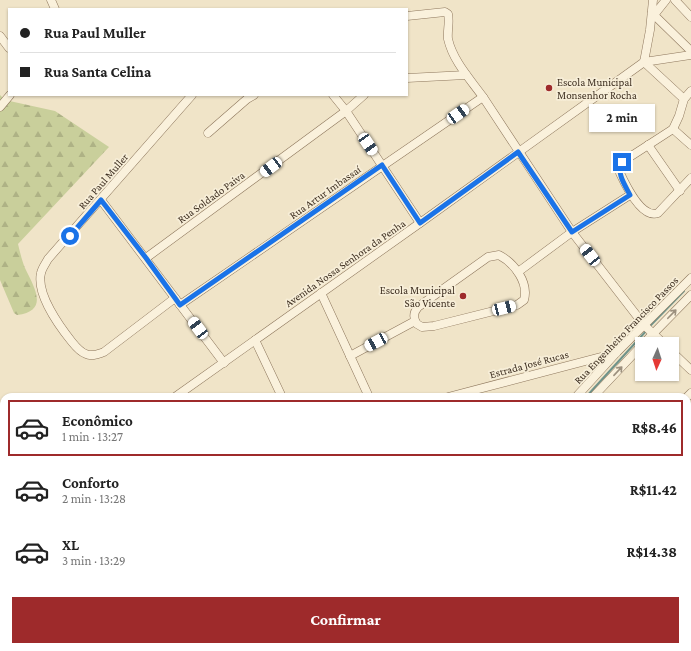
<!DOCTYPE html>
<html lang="pt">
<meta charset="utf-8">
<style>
:root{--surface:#fff;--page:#f6f6f6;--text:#222;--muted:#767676;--line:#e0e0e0;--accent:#9e2a2b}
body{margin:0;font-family:"Crimson Pro",serif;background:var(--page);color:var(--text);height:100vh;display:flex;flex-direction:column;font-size:15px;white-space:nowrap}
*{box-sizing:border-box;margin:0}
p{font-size:13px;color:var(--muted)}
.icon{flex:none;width:22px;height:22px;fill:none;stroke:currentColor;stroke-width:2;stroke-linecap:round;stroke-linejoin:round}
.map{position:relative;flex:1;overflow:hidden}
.side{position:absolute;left:0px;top:393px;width:691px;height:258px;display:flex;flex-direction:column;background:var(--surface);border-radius:12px 12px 0 0;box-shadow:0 1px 3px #0004}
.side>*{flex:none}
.hud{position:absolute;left:8px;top:8px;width:400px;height:88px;border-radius:0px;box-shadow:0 1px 3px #0004;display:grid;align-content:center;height:88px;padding:0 12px;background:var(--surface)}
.needle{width:26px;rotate:183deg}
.tools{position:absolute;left:635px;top:337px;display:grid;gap:8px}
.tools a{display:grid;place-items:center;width:44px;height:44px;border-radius:0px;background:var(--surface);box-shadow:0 1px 3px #0004;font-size:20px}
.end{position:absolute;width:18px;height:18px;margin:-9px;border:5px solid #1a73e8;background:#fff;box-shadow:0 0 0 2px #fff}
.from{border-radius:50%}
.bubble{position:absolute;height:28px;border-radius:0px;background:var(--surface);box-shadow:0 1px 3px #0004;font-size:13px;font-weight:700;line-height:28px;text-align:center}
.car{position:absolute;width:12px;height:24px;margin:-12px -6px;border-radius:5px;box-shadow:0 0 3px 1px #0007;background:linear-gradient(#fff 24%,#345 0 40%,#fff 0 76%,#345 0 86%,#fff 0)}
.hud b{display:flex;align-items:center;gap:14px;height:38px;font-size:15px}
.hud b+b{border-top:1px solid var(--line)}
.hud i{width:10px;height:10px;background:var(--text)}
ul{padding:7px 0 0;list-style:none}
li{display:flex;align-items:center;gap:12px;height:56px;margin:0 8px 6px;padding:0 4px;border:2px solid transparent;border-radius:0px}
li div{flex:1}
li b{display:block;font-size:15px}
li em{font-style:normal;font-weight:700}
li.on{border-color:var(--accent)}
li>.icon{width:36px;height:36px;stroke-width:1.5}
.action{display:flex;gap:8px;margin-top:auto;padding:8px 12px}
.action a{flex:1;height:46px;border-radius:0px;background:var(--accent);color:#fff;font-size:16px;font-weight:700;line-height:46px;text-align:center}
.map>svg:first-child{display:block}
.forest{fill:url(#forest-firs)}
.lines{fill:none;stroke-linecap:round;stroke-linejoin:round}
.stream{stroke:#6f938a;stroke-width:2}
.minor-casing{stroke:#8d765c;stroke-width:9}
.major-casing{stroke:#5b4430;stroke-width:11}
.minor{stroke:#faf1dc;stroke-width:8}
.major{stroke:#f3d9a0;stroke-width:10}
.oneway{stroke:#9c907e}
.route{stroke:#1a73e8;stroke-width:5}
.poi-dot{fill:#9e2a2b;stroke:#f7eed8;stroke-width:1.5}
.labels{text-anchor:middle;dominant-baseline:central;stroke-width:3.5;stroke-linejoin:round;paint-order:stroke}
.poi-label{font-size:11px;fill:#3d2e20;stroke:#f7eed8;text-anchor:start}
.street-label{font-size:11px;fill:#3d2e20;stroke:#f7eed8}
</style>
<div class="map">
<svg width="691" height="651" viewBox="0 0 691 651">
<defs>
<pattern id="forest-firs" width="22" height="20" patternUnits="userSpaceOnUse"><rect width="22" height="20" fill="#c9cf9b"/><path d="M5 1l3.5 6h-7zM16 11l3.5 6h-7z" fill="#aeb285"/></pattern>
</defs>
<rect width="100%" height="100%" fill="#f0e4c8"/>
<path class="forest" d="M 0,95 L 5,100 L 55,111 L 109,147 L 18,244 C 20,252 22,261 25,268 C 34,287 50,311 17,315 L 14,313 L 0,280 Z"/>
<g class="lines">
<g class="stream">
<polyline points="650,326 684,291"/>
<polyline points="586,397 647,330"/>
</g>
<g class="minor-casing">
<g id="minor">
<polyline points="51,0 55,9"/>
<polyline points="675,0 691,17"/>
<polyline points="652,13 691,51"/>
<polyline points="654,15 666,0"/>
<path d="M 407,16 L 445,12 L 448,14 C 450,22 447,31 448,39 C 453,61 470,79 483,97 L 572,232 L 644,325 L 664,344"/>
<polyline points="0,36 9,48"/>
<polyline points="644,62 650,30 653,0"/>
<polyline points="644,62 684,99"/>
<polyline points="407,78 466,75"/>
<path d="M 691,91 L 684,99 L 679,116 L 673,129 L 622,162 L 620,166 L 620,173 C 626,186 642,219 658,213 L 691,178"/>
<polyline points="333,95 346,111 420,223"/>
<polyline points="0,107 10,95"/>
<polyline points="673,129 691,145"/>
<polyline points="208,133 247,99 254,95"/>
<polyline points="648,145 680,191"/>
<polyline points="101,200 224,363"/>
<path d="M 499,255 C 514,263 529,282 524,300 L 517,305 L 434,326 L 422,327 L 417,324 C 413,318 413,313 418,307 L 488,257 Z"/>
<polyline points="146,258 346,111 364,95"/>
<polyline points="518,272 572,232 630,195"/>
<polyline points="321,293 369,397"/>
<path d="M 175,298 L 104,352 C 98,354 92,357 86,354 C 80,352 76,347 72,342 C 60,327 36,294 41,273 C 42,268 46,263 48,259 L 192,95"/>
<polyline points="180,305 483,97"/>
<polyline points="255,340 282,397"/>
<polyline points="643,344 691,295"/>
<polyline points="672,352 691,370"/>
<polyline points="350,356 415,321"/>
<polyline points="175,397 420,223 644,62 691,55"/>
<polyline points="448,397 616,353"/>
<polyline points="576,397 616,353 691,278"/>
<polyline points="593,397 642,345"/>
<polyline points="687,397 691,393"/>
<polyline points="687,518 691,522"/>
<polyline points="687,562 691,558"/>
<polyline points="332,651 336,647"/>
<polyline points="350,651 353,647"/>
<polyline points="441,651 445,647"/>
<polyline points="592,651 596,647"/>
<polyline points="690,651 691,650"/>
</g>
</g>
<g class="major-casing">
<g id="major">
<polyline points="0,504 4,504"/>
<polyline points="0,523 4,522"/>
<polyline points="148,647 154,651"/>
<polyline points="179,647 185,651"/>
</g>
</g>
<use href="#minor" class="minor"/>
<use href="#major" class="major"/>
</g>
<defs><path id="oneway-shaft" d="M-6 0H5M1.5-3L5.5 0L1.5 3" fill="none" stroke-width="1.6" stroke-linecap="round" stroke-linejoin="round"/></defs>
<g class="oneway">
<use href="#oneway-shaft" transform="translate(672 314) rotate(-46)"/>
<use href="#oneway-shaft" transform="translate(618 371) rotate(-47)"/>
</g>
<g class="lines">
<path class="route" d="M 70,236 L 101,200 L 146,258 L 180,305 L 382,165 L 420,223 L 518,152 L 572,232 L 630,195 C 625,185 616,173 622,162"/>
</g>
<g class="poi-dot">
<circle cx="549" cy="88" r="4"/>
<circle cx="463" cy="296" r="4"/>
</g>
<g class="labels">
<g class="poi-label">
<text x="557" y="82">Escola Municipal<tspan x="557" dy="13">Monsenhor Rocha</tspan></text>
<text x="455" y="290" text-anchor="end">Escola Municipal<tspan x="455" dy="13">São Vicente</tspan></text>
</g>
<g class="street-label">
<text transform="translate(103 181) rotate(-49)">Rua Paul Muller</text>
<text transform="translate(325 192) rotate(-35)">Rua Artur Imbassaí</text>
<text transform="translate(211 197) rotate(-36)">Rua Soldado Paiva</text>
<text transform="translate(345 263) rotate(-35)">Avenida Nossa Senhora da Penha</text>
<text transform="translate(626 330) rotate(-46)">Rua Engenheiro Francisco Passos</text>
<text transform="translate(529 364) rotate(-15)">Estrada José Rucas</text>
</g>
</g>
</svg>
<div class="tools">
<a><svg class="needle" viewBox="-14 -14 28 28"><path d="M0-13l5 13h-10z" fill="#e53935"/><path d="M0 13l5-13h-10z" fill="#767676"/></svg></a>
</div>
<i class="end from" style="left:70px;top:236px"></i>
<i class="end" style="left:622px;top:162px"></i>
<div class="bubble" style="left:589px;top:104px;width:66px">2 min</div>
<i class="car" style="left:458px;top:114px;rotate:55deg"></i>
<i class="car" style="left:368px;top:144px;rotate:146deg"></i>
<i class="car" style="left:271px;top:167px;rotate:233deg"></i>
<i class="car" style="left:590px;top:255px;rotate:322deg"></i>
<i class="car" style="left:504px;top:308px;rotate:76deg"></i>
<i class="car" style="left:198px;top:328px;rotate:323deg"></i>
<i class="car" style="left:376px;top:342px;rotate:242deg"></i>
<div class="hud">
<b><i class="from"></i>Rua Paul Muller</b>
<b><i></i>Rua Santa Celina</b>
</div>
<section class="side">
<ul>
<li class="on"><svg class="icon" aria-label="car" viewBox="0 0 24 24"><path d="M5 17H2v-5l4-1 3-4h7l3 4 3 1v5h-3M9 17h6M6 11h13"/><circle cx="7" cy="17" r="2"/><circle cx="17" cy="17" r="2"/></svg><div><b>Econômico</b><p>1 min · 13:27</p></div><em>R$8.46</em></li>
<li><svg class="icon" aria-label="car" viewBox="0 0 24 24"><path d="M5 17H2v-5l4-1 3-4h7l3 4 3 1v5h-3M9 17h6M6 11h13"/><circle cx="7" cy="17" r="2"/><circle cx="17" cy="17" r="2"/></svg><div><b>Conforto</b><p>2 min · 13:28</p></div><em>R$11.42</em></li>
<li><svg class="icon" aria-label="car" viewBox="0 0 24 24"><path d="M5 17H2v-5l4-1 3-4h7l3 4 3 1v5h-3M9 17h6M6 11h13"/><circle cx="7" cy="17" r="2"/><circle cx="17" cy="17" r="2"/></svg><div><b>XL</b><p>3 min · 13:29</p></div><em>R$14.38</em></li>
</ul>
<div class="action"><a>Confirmar</a></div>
</section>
</div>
